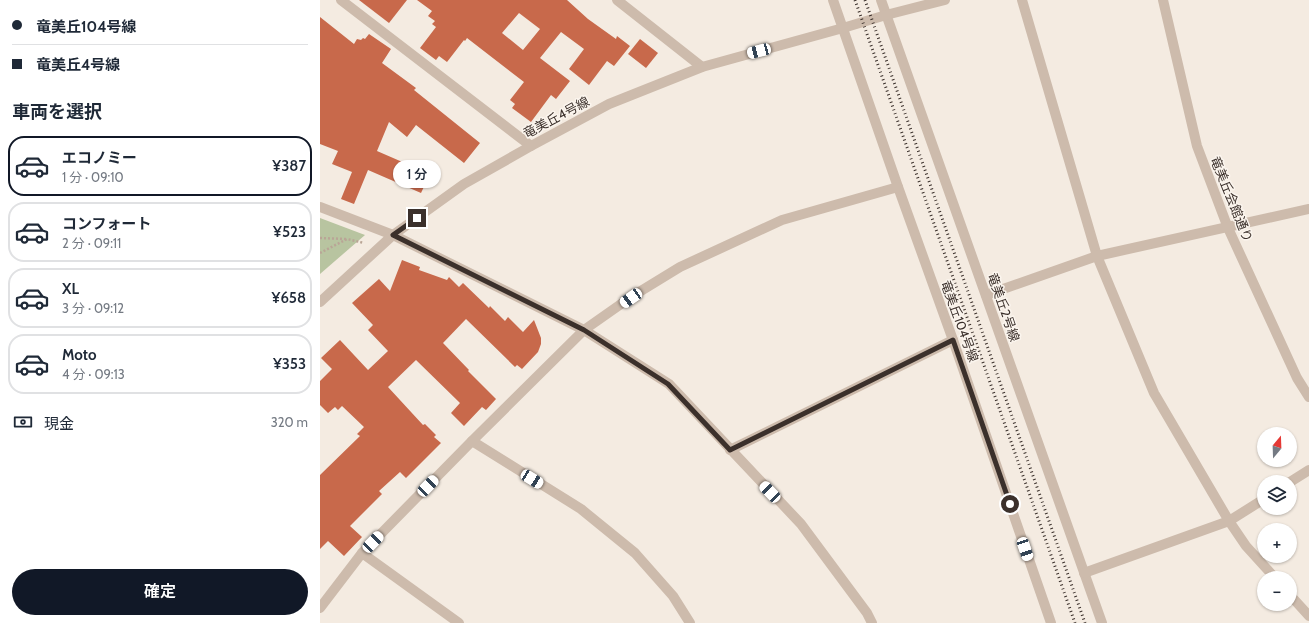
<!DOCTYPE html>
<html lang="ja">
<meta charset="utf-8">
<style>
:root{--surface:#fff;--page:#f2f2f3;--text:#1f2937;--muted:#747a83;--line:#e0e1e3;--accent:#111827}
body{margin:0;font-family:Cabin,"Noto Sans JP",sans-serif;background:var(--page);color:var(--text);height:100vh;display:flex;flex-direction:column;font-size:15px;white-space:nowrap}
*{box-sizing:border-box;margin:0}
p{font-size:13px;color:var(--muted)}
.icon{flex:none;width:22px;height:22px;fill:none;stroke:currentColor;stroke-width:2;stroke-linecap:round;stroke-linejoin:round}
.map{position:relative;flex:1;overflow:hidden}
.drawer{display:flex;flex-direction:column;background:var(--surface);width:320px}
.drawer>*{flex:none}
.top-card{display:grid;align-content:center;height:88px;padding:0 12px;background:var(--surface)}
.needle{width:26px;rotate:19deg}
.controls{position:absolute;left:937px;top:427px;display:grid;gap:8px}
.controls a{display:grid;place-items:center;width:40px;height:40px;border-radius:50%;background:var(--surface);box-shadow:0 1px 3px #0004;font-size:20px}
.end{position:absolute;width:18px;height:18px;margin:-9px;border:5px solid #3b302b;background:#fff;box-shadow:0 0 0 2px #fff}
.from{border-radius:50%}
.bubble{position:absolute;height:28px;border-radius:14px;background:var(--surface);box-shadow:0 1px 3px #0004;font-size:13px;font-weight:600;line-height:28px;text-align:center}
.car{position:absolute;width:12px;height:24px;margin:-12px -6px;border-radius:5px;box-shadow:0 0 3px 1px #0007;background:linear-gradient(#fff 24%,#345 0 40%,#fff 0 76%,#345 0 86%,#fff 0)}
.top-card b{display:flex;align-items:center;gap:14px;height:38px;font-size:15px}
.top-card b+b{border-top:1px solid var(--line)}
.top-card i{width:10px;height:10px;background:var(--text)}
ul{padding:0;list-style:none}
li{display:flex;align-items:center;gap:12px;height:60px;margin:0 8px 6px;padding:0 4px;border:2px solid var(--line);border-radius:16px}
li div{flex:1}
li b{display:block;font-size:15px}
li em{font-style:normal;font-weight:600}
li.active{border-color:var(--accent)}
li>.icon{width:36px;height:36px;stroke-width:1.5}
h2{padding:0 12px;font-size:18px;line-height:48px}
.pay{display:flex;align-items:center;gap:10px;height:44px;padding:0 12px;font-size:15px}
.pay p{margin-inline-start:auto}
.action{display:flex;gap:8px;margin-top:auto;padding:8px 12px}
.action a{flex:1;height:46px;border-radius:24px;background:var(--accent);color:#fff;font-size:16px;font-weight:600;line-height:46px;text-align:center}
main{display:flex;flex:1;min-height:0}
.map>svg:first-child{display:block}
.green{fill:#b8c4a0}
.building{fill:#c8694b;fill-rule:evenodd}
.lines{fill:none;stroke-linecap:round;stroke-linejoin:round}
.path{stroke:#b9a596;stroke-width:2.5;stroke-dasharray:2 2;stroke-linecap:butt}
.minor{stroke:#cdbbac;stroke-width:10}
.rail{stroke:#3b302b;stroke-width:3;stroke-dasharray:1 3;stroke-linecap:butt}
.route{stroke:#3b302b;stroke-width:5}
.labels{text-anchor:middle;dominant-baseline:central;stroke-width:3;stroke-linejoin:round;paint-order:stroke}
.street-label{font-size:13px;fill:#3b302b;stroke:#fbf5ee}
</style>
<main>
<section class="drawer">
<div class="top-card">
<b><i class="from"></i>竜美丘104号線</b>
<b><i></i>竜美丘4号線</b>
</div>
<h2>車両を選択</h2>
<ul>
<li class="active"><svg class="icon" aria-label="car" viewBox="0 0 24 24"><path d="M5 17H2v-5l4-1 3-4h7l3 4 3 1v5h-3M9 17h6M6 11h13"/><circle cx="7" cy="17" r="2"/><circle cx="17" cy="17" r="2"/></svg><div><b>エコノミー</b><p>1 分 · 09:10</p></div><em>¥387</em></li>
<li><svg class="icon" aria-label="car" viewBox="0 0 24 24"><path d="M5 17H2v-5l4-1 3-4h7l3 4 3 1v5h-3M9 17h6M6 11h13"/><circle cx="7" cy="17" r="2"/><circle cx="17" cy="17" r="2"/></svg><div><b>コンフォート</b><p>2 分 · 09:11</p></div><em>¥523</em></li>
<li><svg class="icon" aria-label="car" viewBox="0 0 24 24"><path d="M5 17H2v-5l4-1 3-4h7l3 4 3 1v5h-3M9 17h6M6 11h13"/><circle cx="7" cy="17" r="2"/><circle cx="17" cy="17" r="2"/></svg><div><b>XL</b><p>3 分 · 09:12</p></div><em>¥658</em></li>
<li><svg class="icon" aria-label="car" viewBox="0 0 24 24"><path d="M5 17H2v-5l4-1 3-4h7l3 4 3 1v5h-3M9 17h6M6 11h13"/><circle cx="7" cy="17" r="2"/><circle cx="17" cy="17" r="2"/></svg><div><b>Moto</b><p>4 分 · 09:13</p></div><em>¥353</em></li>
</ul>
<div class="pay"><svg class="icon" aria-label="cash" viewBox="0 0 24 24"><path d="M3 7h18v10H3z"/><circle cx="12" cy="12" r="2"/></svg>現金<p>320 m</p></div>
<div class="action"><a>確定</a></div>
</section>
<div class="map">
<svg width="989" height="623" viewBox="0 0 989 623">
<rect width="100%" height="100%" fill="#f4ebe1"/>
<polygon class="green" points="0,218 45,235 0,274"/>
<g class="building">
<polygon points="39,0 87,0 69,23"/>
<path d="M 97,0 L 247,0 L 268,19 L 296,39 L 297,36 L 310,46 L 294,66 L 287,61 L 269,85 L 249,69 L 264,49 L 241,32 L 220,58 L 250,81 L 236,99 L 231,95 L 211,122 L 192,108 L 195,104 L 190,100 L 204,82 L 147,38 L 145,41 L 144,40 L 127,62 L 119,56 L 116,60 L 100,48 L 116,27 L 112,24 L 115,21 L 108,16 L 112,11 ZM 199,13 L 220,29 L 203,50 L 182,33 Z"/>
<polygon points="0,17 34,44 37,39 41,40 43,38 45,39 49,34 71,49 62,63 96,88 94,90 160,143 144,163 96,125 87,137 69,122 57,151 110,174 101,193 48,170 34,204 21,199 32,172 12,164 18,151 0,144"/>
<polygon points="320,39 338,53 326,68 308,54"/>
<polygon points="82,260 100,267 99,270 127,280 129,277 139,287 143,283 169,308 170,306 185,321 188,317 203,332 214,320 221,338 221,344 218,352 202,369 197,365 195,367 146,319 123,343 149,370 148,371 176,399 166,410 162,407 144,426 131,413 140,403 96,360 68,387 103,425 105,424 116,435 114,437 121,443 86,478 80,472 59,491 62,494 30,526 42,537 24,556 8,541 0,549 0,475 40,436 37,434 44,427 22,406 18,410 15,407 8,413 0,405 0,381 12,369 1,358 20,340 48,370 68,351 48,330 53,325 32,303 59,279 70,291"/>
</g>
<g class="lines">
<g class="path">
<polyline points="0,238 26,239"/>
<polyline points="0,253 27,239 44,243"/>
</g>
<g class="minor">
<polyline points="21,0 211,146"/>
<polyline points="297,0 382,67"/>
<polyline points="513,0 578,187 633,340 731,623"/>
<polyline points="561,0 782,623"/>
<polyline points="702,0 777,256 834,393 909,521 926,546 955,578"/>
<polyline points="843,0 877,146 908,228 977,378 989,397"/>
<polyline points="0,207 73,235 264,330 349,384 481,524 547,613 552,623"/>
<polyline points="666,295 777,256 989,209"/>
<polyline points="0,302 73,235 144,184 211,146 289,104 382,67 523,28 566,15 625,0"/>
<polyline points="152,441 261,509 315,553 353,596 370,623"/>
<polyline points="410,450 633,340"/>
<polyline points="970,482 989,470"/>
<polyline points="42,553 139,623"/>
<polyline points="764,573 909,521 944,499"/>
<polyline points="970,595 989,616"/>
<polyline points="0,608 42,553 152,441 264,330 311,297 360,267 462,220 578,187"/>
</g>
<g class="rail">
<polyline points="535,0 755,623"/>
<polyline points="545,0 765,623"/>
</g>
</g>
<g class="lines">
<polyline class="route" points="97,218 73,235 264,330 348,384 410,450 633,340 690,504"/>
</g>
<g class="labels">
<g class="street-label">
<text transform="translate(236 117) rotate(-28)">竜美丘4号線</text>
<text transform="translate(912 199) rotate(68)">竜美丘会館通り</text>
<text transform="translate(684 307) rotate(71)">竜美丘2号線</text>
<text transform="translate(640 321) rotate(70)">竜美丘104号線</text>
</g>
</g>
</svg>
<div class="controls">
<a><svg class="needle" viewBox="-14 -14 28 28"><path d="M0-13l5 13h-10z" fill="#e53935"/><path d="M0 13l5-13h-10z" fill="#747a83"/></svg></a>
<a><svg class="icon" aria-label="layers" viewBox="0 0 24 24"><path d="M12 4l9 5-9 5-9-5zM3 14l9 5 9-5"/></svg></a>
<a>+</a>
<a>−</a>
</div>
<i class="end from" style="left:690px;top:504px"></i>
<i class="end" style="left:97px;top:218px"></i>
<div class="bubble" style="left:73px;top:160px;width:48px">1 分</div>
<i class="car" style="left:439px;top:51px;rotate:255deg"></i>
<i class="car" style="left:311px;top:298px;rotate:235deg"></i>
<i class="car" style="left:212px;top:479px;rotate:122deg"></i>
<i class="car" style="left:108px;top:486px;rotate:44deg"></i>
<i class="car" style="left:450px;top:492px;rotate:316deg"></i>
<i class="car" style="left:53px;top:542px;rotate:44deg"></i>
<i class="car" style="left:705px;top:549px;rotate:161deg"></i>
</div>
</main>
